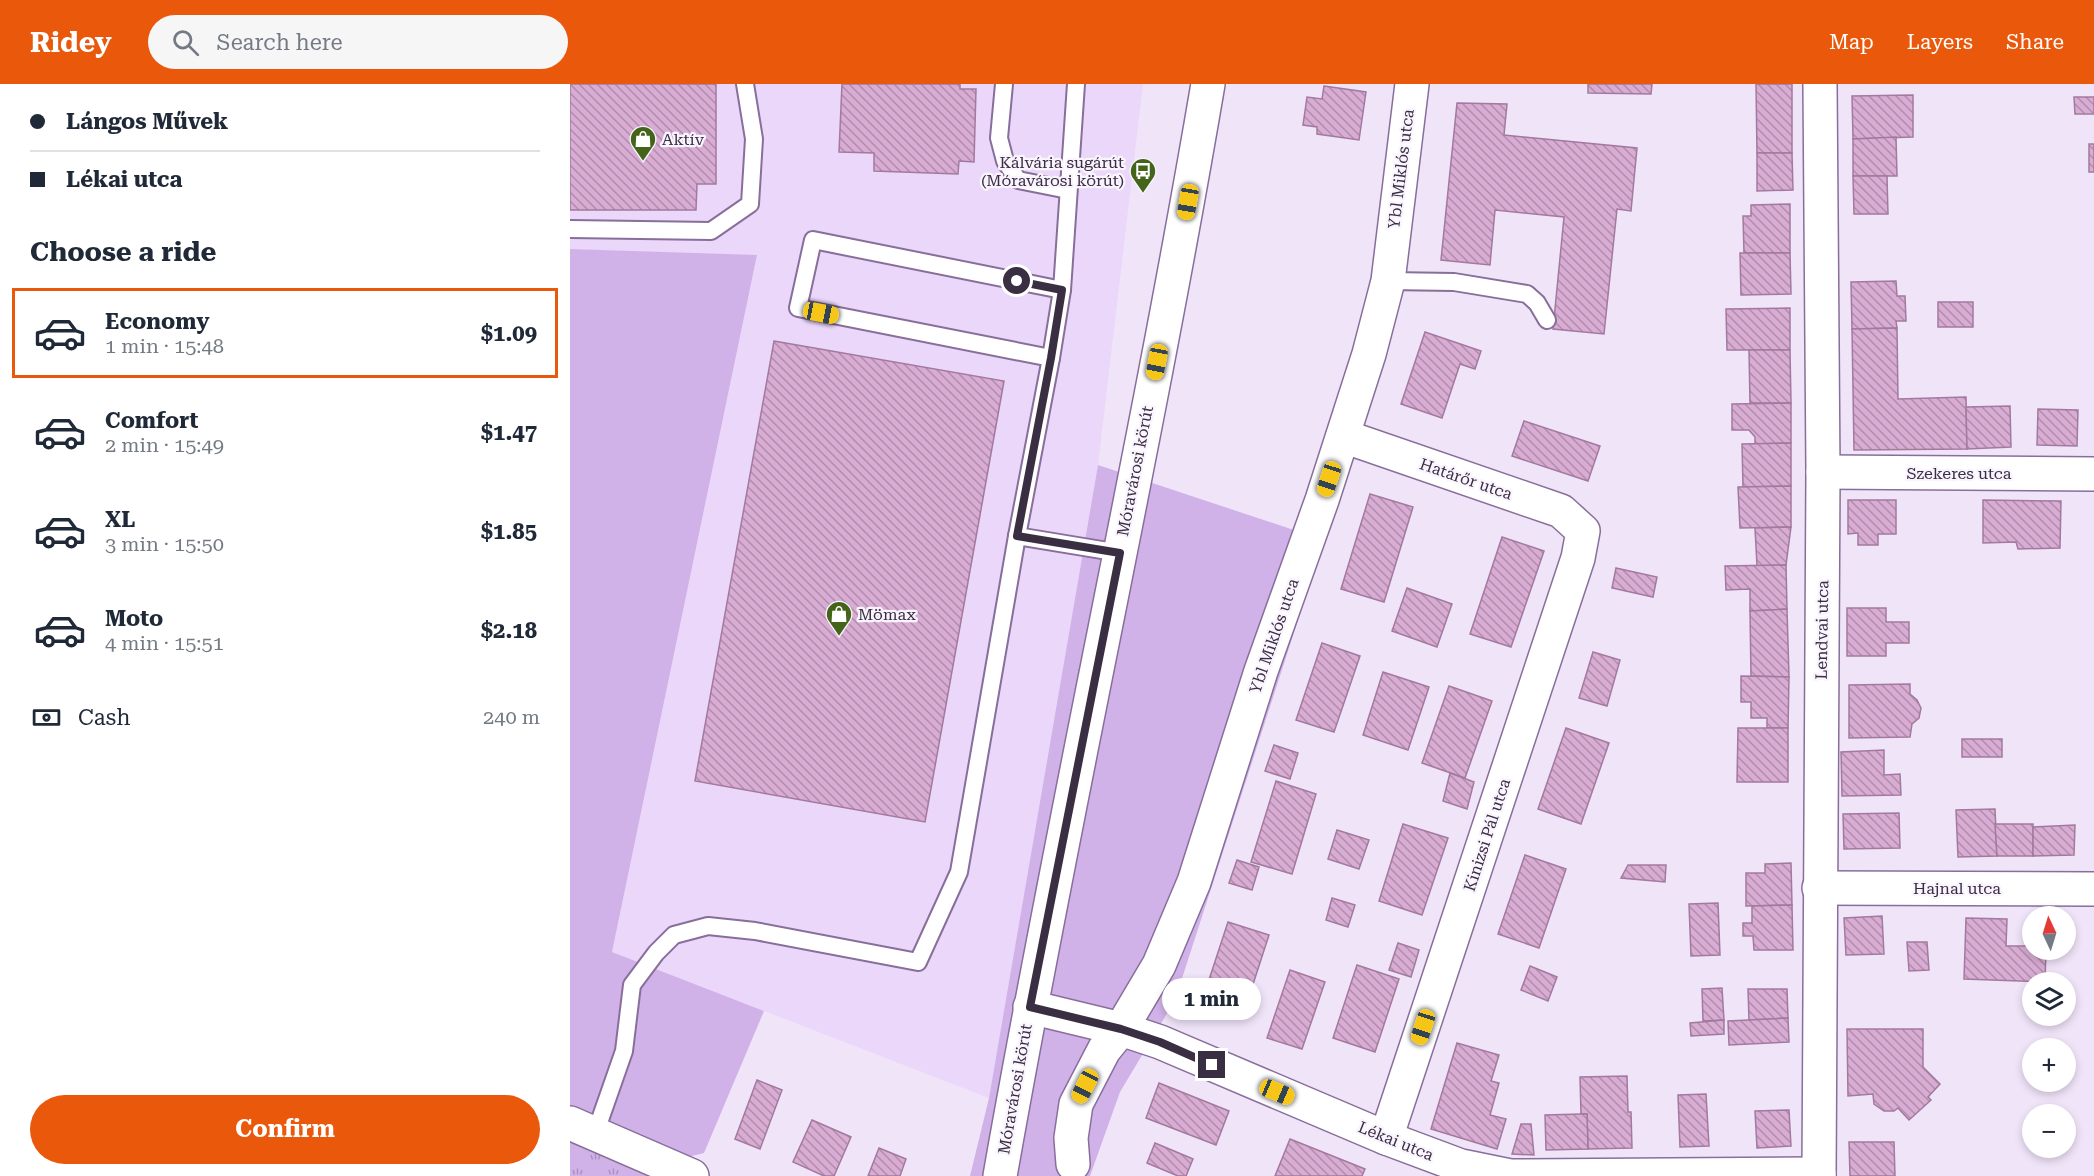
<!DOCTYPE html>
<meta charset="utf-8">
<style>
:root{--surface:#fff;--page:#f6f6f7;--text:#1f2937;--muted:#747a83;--line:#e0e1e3;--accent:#ea580c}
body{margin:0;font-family:"Roboto Serif",serif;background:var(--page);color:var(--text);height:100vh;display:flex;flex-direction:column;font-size:22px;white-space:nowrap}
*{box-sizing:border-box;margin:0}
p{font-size:20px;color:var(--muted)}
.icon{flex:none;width:33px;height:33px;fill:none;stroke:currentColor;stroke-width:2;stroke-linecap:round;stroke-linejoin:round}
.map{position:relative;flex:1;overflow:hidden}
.sheet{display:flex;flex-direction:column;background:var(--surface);width:570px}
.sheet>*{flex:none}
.top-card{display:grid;align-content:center;height:132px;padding:0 30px;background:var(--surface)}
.needle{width:39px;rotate:356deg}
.controls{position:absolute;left:1452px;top:822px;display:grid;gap:12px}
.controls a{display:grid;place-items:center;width:54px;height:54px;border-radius:50%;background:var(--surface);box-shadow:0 3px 9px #0003;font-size:30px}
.end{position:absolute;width:27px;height:27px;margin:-14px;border:8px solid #3a2f42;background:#fff;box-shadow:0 0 0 3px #fff}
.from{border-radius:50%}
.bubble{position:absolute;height:42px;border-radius:21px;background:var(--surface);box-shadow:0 3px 9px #0003;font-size:20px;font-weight:700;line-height:42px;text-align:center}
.car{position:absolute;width:18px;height:36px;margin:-18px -9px;border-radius:8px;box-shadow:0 0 4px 2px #0007;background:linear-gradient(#f5c518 24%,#345 0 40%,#f5c518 0 76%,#345 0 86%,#f5c518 0)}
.top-card b{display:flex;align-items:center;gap:21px;height:57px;font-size:22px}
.top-card b+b{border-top:2px solid var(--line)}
.top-card i{width:15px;height:15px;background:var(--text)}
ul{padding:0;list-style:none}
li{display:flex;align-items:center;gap:18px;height:90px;margin:0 12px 9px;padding:0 18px;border:3px solid transparent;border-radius:0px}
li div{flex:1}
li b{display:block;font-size:22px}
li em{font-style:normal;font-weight:700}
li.on{border-color:var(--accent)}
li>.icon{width:54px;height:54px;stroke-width:1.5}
h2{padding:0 30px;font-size:27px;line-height:72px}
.pay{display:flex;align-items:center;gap:15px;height:66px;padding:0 30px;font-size:22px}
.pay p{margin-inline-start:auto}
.action{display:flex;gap:12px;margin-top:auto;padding:12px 30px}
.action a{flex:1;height:69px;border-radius:36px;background:var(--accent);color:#fff;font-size:24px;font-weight:700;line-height:69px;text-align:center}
header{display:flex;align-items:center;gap:36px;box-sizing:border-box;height:84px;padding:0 30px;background:var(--accent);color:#fff}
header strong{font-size:28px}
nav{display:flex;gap:33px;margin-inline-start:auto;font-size:21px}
.search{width:420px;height:54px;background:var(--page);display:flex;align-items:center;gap:15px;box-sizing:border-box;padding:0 21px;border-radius:33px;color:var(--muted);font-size:22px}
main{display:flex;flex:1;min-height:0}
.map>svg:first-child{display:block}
.built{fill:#ead7f9}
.grass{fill:#d1b2e8}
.park{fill:url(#park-tufts)}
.building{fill:url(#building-back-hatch);stroke:#a3799f;stroke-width:1.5}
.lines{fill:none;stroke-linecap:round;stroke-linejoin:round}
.lane-casing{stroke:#886e9b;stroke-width:20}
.street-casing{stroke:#886e9b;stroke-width:36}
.secondary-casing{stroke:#886e9b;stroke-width:36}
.lane{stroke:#fff;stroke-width:16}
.street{stroke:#fff;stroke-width:33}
.secondary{stroke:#fff;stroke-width:33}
.route{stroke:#3a2f42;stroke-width:8}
.labels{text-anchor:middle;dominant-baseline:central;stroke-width:4.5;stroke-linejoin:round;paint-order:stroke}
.poi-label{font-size:16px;fill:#3a2f42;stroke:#faf4fe;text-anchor:start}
.street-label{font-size:16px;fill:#3a2f42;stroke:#faf4fe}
</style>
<header>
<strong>Ridey</strong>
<div class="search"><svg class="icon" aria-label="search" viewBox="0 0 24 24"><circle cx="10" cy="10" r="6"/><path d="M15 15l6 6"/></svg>Search here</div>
<nav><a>Map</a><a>Layers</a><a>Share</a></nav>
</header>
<main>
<section class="sheet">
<div class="top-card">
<b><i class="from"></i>Lángos Művek</b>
<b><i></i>Lékai utca</b>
</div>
<h2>Choose a ride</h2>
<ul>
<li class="on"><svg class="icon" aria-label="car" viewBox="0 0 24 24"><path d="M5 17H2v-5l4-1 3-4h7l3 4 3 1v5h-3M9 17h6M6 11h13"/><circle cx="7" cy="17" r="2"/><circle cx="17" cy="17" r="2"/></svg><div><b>Economy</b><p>1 min · 15:48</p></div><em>$1.09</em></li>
<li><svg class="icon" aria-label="car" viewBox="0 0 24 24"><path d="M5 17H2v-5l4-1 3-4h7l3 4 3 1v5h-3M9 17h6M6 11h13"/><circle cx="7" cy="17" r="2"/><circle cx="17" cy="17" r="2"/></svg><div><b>Comfort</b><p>2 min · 15:49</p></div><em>$1.47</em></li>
<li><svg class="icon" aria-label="car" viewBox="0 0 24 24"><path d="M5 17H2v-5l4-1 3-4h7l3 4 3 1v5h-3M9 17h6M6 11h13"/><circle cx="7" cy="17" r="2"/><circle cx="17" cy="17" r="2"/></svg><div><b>XL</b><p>3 min · 15:50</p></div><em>$1.85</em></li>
<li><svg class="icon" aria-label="car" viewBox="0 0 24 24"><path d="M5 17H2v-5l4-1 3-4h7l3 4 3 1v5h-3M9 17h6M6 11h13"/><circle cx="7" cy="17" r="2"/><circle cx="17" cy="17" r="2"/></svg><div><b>Moto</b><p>4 min · 15:51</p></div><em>$2.18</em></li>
</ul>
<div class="pay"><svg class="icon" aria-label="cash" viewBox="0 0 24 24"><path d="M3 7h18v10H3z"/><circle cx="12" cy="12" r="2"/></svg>Cash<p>240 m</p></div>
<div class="action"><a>Confirm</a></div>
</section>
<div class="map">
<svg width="1524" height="1092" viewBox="0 0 1524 1092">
<defs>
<pattern id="park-tufts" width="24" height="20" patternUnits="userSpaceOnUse" patternTransform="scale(1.5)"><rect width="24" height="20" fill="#d1b2e8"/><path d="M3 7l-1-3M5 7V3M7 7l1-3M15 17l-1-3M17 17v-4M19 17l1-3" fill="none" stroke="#ab91be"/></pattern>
<pattern id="building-back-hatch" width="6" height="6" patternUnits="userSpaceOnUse" patternTransform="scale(1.5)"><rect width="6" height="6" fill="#d8acd3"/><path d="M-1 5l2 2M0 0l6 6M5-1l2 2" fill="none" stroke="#b08cad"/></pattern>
</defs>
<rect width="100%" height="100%" fill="#f0e4f9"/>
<polygon class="built" points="0,0 573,0 528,381 419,1014 42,868 187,172 0,165"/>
<g class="grass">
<polygon points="0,165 187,171 42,868 194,927 134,1069 81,1082 0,1050"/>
<polygon points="528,381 754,456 605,916 550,1008 520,1092 400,1092 419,1014"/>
</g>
<polygon class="park" points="0,1050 81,1082 76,1092 0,1092"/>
<g class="building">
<polygon points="0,0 146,0 146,100 127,100 126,126 0,126"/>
<polygon points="272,0 390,0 390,5 406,5 404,78 389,77 388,90 304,87 304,69 269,68"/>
<polygon points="1018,0 1082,0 1081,10 1018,9"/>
<polygon points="1186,0 1222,0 1222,69 1187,69"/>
<polygon points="754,2 796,8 789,56 747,50 747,43 733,41 737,13 752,15"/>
<polygon points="1343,11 1343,53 1283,55 1282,12"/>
<polygon points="1504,13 1524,13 1524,30 1505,30"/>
<polygon points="887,19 937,20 934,51 1067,64 1061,127 1047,125 1034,250 983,245 994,133 925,126 920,181 871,176"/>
<polygon points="1326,53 1327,92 1283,92 1283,55"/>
<rect x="1519" y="60" width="5" height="28"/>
<polygon points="1187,69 1222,69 1223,106 1187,107"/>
<polygon points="1283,92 1317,92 1318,130 1284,130"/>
<polygon points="1220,120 1220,169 1174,169 1173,132 1181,132 1181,121"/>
<polygon points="1170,169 1220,169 1221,210 1171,211"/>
<polygon points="1326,197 1327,212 1335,212 1336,237 1326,237 1327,244 1282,245 1281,198"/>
<rect x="1368" y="218" width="35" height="25"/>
<polygon points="1220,224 1220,266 1157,266 1156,225"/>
<polygon points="1327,244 1328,315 1396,313 1397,365 1284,366 1282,245"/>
<polygon points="855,248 911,267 905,285 890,280 872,334 831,320"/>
<polygon points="204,257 434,297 355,738 125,697"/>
<polygon points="1179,266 1220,266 1221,319 1180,319"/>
<polygon points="1221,319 1221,359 1185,360 1185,353 1179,346 1162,346 1162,320"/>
<polygon points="1440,322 1441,363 1397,365 1396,323"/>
<polygon points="1468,325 1508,326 1507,362 1467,361"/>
<polygon points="954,337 1030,362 1018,397 942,372"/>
<polygon points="1221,359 1221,402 1173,403 1172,360"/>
<polygon points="1221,402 1221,443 1170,444 1168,403"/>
<polygon points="800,410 843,423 814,518 771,505"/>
<polygon points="1278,416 1326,416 1326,450 1308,450 1308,461 1288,461 1288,449 1278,450"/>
<polygon points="1413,416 1491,417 1490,464 1448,465 1446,458 1413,459"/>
<polygon points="1221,443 1216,481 1187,482 1185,444"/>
<polygon points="932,453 974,467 941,563 900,550"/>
<polygon points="1216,481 1217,525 1180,527 1180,505 1156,506 1155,482"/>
<polygon points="1046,484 1087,493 1083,513 1042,504"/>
<polygon points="837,504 882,520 867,563 822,547"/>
<polygon points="1277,524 1316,524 1316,538 1339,538 1339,559 1316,559 1316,572 1277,572"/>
<polygon points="1217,525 1219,593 1181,592 1180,527"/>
<polygon points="752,559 790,572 764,648 726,636"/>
<polygon points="1023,568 1050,576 1037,622 1009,614"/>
<polygon points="813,588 859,603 838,666 793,651"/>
<polygon points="1171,592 1219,593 1218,644 1197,644 1197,634 1181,634 1181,618 1171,618"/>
<polygon points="1340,600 1340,610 1347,616 1351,624 1349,634 1342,640 1340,653 1279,654 1279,601"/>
<polygon points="879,602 922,617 895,694 852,679"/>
<polygon points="996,644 1039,659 1011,740 968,725"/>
<polygon points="1168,644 1218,644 1218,698 1167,698"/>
<rect x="1392" y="655" width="40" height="18"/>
<polygon points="704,661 728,669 720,695 695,687"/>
<polygon points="1314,666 1314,691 1330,690 1331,711 1272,712 1271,668"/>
<polygon points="880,689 904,698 897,725 873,717"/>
<polygon points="706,697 746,710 722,790 681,778"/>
<polygon points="1425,725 1427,772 1388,773 1386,726"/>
<polygon points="1329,729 1330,764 1274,765 1273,730"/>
<polygon points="833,740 878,754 852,831 809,817"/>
<polygon points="1425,740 1463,740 1463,772 1427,772"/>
<polygon points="1505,741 1504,771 1463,772 1463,743"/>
<polygon points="767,746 799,756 789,785 758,775"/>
<polygon points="955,771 996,785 969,864 928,850"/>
<polygon points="667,776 689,783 682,806 659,799"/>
<polygon points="1221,779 1222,821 1176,822 1176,789 1195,789 1195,780"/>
<polygon points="1058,781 1096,781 1095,798 1051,794"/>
<polygon points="762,814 785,821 778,843 756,836"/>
<polygon points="1148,819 1150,871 1121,872 1119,820"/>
<polygon points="1222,821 1223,866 1184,866 1183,852 1173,852 1173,839 1182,839 1182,822"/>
<polygon points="1312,832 1314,870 1276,871 1274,834"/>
<polygon points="1396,834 1437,835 1436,862 1462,862 1462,866 1476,866 1475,898 1394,895"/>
<polygon points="658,838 699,851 674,928 633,914"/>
<polygon points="1337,858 1357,858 1359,886 1339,887"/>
<polygon points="828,859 849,866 841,893 819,886"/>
<polygon points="787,881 829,895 805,968 763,954"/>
<polygon points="960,882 987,893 978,917 951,906"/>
<polygon points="720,886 755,898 732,965 697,954"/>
<polygon points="1152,904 1154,936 1133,937 1132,905"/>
<polygon points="1178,905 1217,905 1218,934 1179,936"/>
<polygon points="1218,934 1219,958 1159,961 1158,937"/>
<polygon points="1154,936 1154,950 1121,952 1120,939"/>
<polygon points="1277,945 1353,945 1353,983 1370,1000 1358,1013 1361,1016 1339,1036 1328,1024 1324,1027 1314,1027 1304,1020 1303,1010 1278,1012"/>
<polygon points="887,959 929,971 921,997 929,999 920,1031 936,1035 927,1065 861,1045"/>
<polygon points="1057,992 1058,1028 1061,1028 1062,1064 1018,1065 1017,1030 1011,1030 1010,993"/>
<polygon points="187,996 212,1006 190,1065 165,1055"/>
<polygon points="589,999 659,1027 646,1061 576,1034"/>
<polygon points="1136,1010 1139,1062 1110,1063 1108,1011"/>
<polygon points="1219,1026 1221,1062 1187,1064 1185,1027"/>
<polygon points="1011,1030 1017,1030 1018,1065 976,1066 975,1031"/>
<polygon points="242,1036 281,1053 264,1092 254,1092 223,1078"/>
<polygon points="951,1040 961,1040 964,1071 942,1070"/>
<polygon points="720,1055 795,1085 792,1092 705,1092"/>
<polygon points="1279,1058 1324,1058 1325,1092 1280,1092"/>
<polygon points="585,1059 623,1075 616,1092 608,1092 577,1079"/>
<polygon points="309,1064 336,1075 330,1092 298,1092"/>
</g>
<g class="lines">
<g class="lane-casing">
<g id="lane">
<polyline points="434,0 429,54 435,77 448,96 498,106"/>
<polyline points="506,0 492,206 481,274 447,452 550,469"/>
<polyline points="0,145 141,147 180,120 184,55 175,0"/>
<polyline points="818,197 884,198 957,210 967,219 977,236"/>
<polyline points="481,274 228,224 243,156 492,206"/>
<polyline points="25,1050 54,967 62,901 86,869 104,851 138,842 185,847 348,878 389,788 447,452"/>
</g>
</g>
<g class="street-casing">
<g id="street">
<polyline points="773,352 991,427 1013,447 1008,474 816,1054"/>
<polyline points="1253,388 1524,390"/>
<polyline points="1249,804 1524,805"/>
<polyline points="460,923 551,945 590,958 816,1054 891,1082 940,1092 1249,1090"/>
<polyline points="0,1039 122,1092"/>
<polyline points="503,1080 501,1054 506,1020 534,966 551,945 589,881 624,798 691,587 752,416 799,270 818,197 842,0"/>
<polyline points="1249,1092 1253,388 1250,0"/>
</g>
</g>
<g class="secondary-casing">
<path id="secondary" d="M 430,1092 C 494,727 576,365 638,0"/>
</g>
<use href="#lane" class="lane"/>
<use href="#street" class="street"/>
<use href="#secondary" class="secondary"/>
</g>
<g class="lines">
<polyline class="route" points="447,197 492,206 481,274 447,452 550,469 460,923 551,945 590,958 642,981"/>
</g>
<defs>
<g id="shop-pin" transform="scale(1.35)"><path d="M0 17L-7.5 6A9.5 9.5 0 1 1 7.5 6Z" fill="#436419" stroke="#faf4fe"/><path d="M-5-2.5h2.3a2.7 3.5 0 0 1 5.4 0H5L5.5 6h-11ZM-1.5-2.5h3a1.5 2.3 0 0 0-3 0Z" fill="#fff"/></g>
<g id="bus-pin" transform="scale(1.35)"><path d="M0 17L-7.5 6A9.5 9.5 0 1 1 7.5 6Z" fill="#436419" stroke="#faf4fe"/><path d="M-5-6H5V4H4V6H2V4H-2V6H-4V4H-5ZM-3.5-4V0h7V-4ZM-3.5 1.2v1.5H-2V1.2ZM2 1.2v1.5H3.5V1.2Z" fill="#fff"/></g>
</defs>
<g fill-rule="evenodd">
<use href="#shop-pin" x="73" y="55"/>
<use href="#bus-pin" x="573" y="87"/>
<use href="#shop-pin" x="269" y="530"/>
</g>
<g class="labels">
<g class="poi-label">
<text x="92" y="55">Aktív</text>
<text x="554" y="78" text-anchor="end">Kálvária sugárút<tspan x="554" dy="18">(Móravárosi körút)</tspan></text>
<text x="288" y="530">Mömax</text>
</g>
<g class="street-label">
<text transform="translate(831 85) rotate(-83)">Ybl Miklós utca</text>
<text transform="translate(565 387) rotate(-79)">Móravárosi körút</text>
<text x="1389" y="389">Szekeres utca</text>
<text transform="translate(896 395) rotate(19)">Határőr utca</text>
<text transform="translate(1252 546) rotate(-89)">Lendvai utca</text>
<text transform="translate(704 552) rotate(-71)">Ybl Miklós utca</text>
<text transform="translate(917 751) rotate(-72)">Kinizsi Pál utca</text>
<text x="1387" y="804">Hajnal utca</text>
<text transform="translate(445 1005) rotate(-80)">Móravárosi körút</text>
<text transform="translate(826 1057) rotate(22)">Lékai utca</text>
</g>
</g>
</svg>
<div class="controls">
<a><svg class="needle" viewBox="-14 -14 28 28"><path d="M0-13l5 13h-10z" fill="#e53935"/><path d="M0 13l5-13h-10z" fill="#747a83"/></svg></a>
<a><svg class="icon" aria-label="layers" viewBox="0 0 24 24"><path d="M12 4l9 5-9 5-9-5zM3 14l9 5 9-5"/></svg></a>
<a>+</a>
<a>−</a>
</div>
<i class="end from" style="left:447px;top:197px"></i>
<i class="end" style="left:642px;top:981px"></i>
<div class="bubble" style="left:592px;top:894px;width:99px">1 min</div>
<i class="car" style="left:618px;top:118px;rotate:190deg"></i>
<i class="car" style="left:251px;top:229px;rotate:101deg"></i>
<i class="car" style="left:587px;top:278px;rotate:191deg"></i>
<i class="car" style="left:759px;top:395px;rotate:198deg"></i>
<i class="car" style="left:853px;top:943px;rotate:198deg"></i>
<i class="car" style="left:515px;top:1002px;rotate:207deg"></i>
<i class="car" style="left:707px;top:1008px;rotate:113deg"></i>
</div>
</main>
